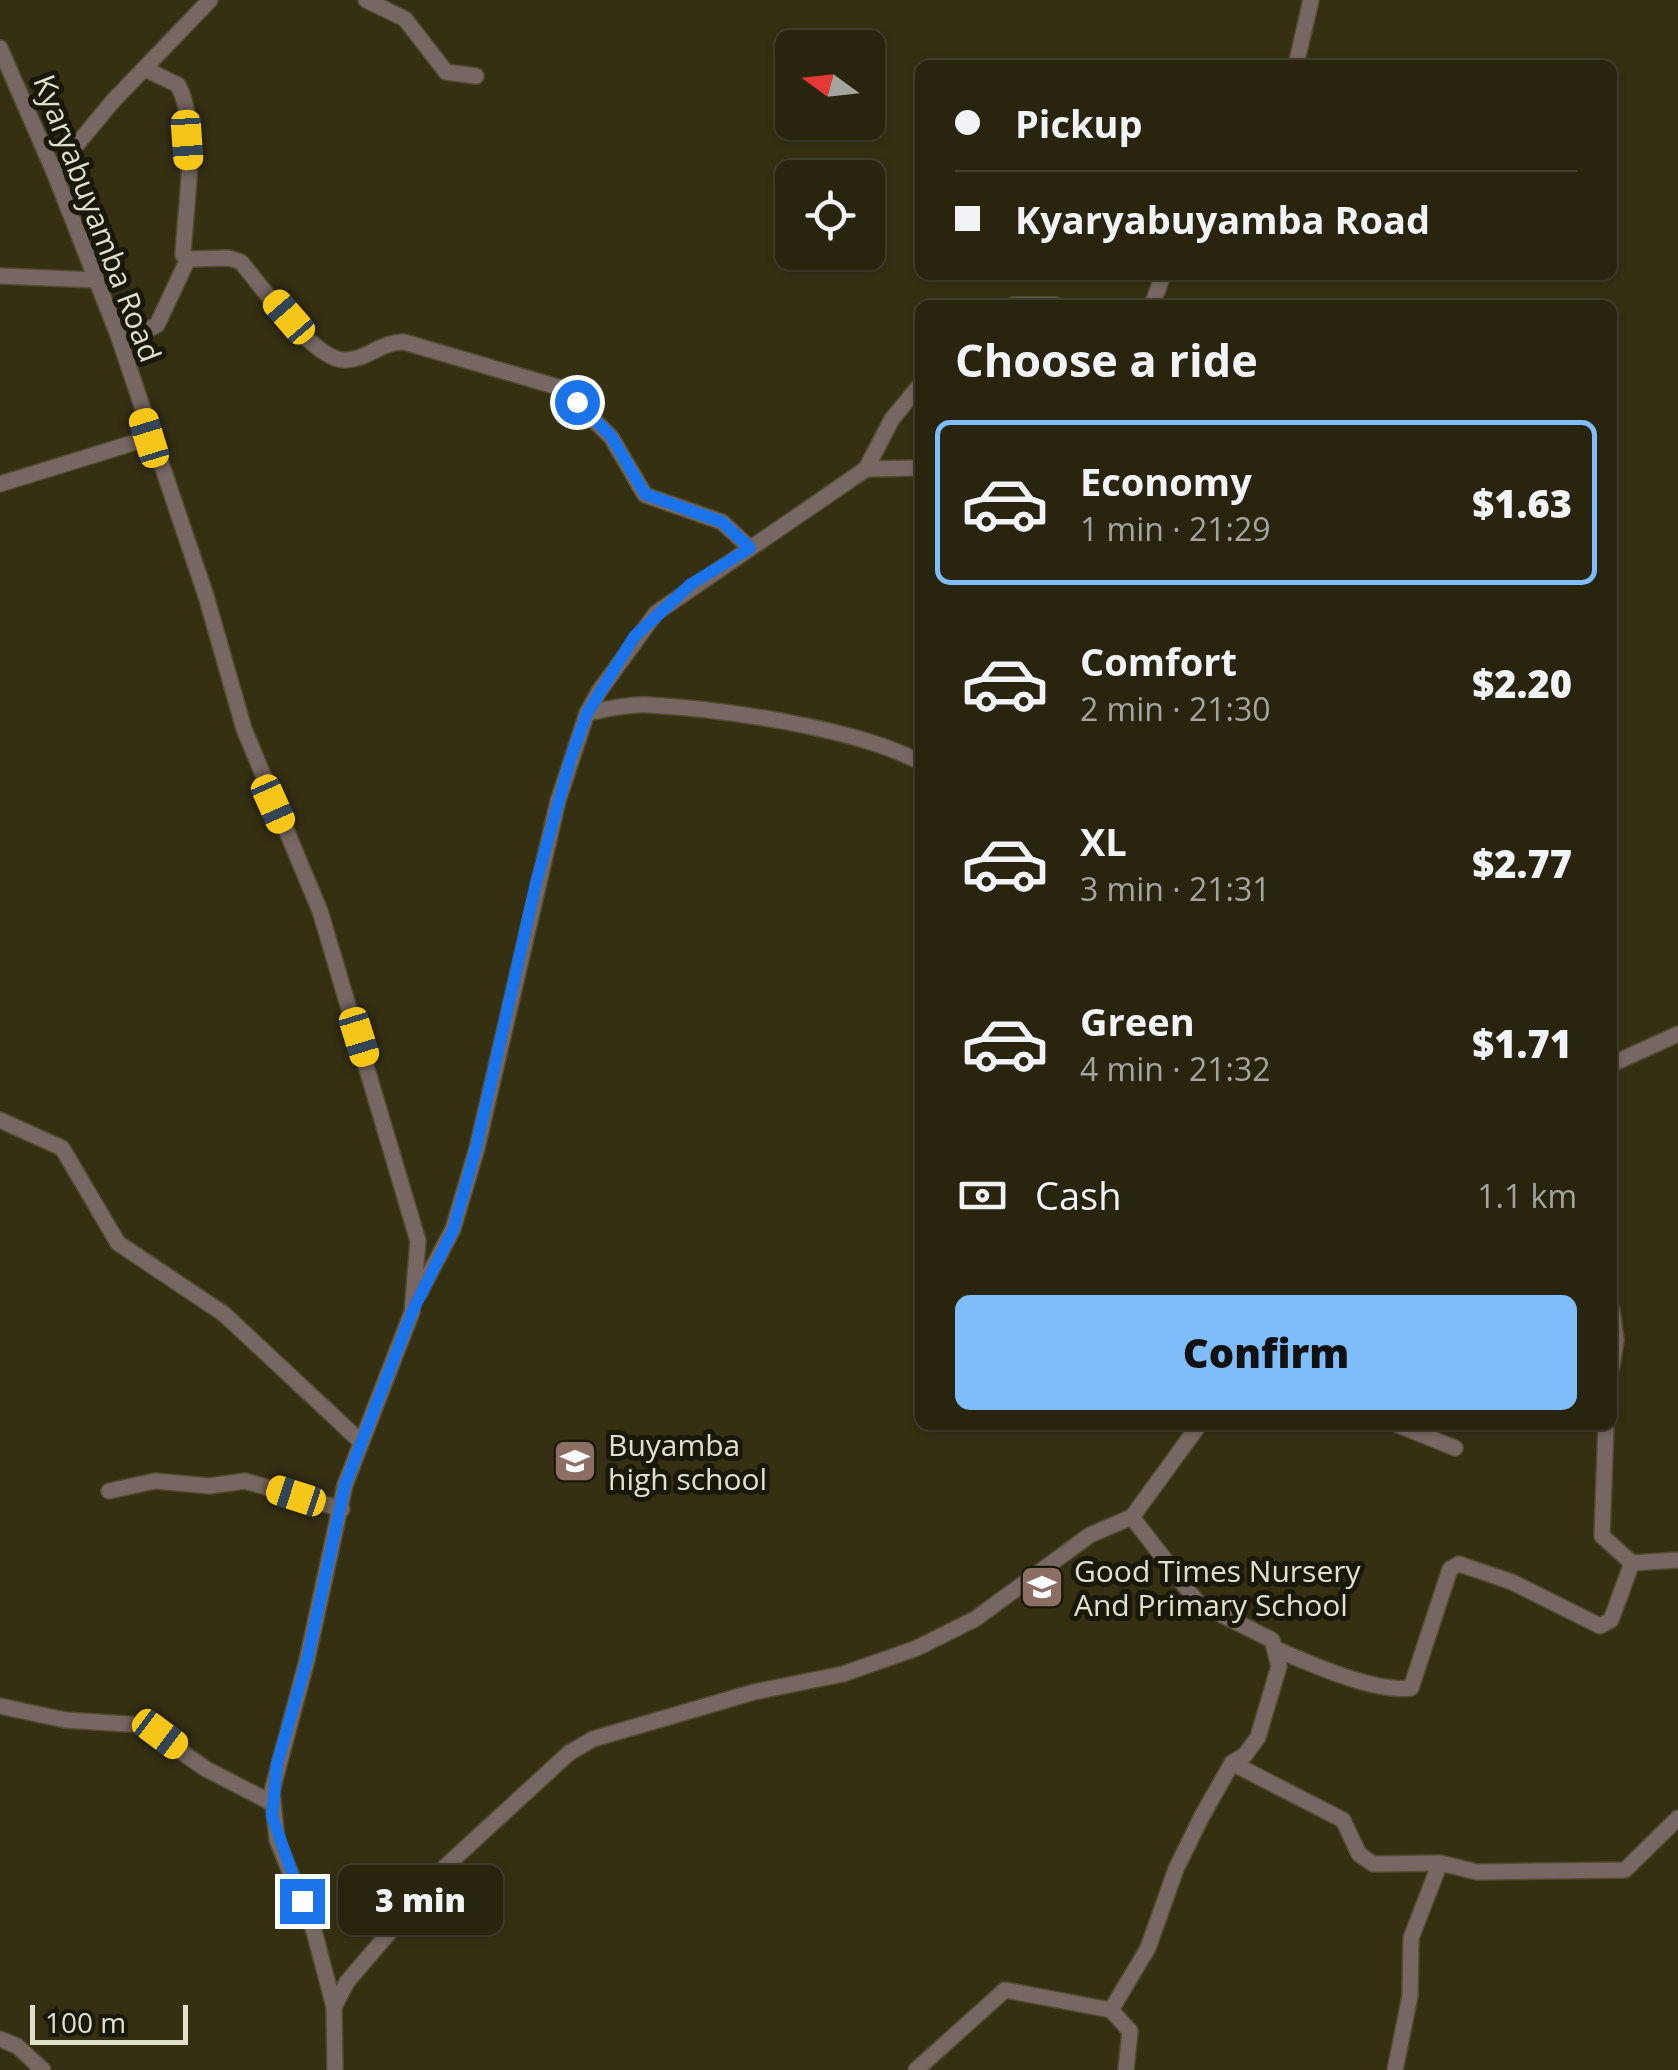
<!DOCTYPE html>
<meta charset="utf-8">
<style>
:root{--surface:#28240e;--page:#34301c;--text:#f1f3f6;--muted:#a5a49e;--line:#44412e;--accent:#7fbdfa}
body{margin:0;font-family:"Open Sans",sans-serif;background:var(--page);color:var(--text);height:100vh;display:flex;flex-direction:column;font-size:38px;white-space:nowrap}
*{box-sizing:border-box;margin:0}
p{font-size:32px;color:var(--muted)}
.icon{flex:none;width:55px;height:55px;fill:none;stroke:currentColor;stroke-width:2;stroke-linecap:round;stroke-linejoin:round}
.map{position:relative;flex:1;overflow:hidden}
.panel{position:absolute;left:915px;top:300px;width:702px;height:1130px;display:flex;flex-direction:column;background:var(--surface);border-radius:15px;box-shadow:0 2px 8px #0004,0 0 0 2px var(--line)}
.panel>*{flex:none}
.guide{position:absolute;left:915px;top:60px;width:702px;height:220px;border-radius:15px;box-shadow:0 2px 8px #0004,0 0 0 2px var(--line);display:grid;align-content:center;height:220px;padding:0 40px;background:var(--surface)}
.needle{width:65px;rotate:285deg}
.tools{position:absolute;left:775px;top:30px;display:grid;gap:20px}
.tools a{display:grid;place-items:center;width:110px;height:110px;border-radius:15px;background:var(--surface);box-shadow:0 2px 8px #0004,0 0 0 2px var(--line);font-size:50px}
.scale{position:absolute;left:30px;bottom:25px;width:158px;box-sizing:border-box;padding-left:10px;border:5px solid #e1dfcd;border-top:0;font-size:28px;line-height:35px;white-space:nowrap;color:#e1dfcd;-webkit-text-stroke:8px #1a180b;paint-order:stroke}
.end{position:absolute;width:45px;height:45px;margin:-22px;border:12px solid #1a73e8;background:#fff;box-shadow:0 0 0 5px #fff}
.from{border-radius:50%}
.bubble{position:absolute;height:70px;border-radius:15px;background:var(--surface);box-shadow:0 2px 8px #0004,0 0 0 2px var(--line);font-size:32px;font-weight:800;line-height:70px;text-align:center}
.car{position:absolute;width:30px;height:60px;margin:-30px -15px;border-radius:12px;box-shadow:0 0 8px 2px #0007;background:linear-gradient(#f5c518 24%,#345 0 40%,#f5c518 0 76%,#345 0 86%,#f5c518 0)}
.guide b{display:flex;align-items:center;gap:35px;height:95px;font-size:38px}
.guide b+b{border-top:2px solid var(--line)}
.guide i{width:25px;height:25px;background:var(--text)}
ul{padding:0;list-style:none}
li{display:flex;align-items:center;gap:30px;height:165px;margin:0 20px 15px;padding:0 20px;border:5px solid transparent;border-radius:15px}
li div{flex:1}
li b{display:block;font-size:38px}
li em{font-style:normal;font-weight:800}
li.on{border-color:var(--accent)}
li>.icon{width:90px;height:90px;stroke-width:1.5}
h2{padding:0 40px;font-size:45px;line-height:120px}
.pay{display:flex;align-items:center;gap:25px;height:110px;padding:0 40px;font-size:38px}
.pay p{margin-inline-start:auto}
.primary-button{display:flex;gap:20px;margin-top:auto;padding:20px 40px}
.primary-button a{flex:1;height:115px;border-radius:15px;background:var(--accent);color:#111;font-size:40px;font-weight:800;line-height:115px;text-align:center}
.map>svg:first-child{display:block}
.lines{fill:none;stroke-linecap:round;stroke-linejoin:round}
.minor-casing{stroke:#514c30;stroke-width:18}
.minor{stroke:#776762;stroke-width:15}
.route{stroke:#1a73e8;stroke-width:12}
.labels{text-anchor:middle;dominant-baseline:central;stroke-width:10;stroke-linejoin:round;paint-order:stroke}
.street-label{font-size:30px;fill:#e1dfcd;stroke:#1a180b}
.poi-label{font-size:30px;fill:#e1dfcd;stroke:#1a180b;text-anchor:start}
</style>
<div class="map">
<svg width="1678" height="2070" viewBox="0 0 1678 2070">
<rect width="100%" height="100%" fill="#353012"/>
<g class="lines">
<g class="minor-casing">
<g id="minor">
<polyline points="366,0 405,19 446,72 476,76"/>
<polyline points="0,48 54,172 118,335 206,596 244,729 320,911 418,1241 412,1312 345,1485 307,1660 272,1791 277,1840 314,1931 334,2007 335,2070"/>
<polyline points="1296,65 1311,0"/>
<polyline points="54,172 113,101 210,0"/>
<path d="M 188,259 L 229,258 L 241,262 C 261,286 313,359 344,360 C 365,361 382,341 404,342 L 561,388 L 611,437 L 645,495 L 722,522 L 750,548"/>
<polyline points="0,276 96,280"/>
<polyline points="1013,305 1056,305"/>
<polyline points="1152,305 1163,275"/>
<path d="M 118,335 L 137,335 L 157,325 L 188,259 L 183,255 C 185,209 200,127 178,85 L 145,69"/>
<polyline points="866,469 920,468"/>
<polyline points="0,484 149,438"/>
<path d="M 587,713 C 607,709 628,704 649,705 C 722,709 856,728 920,762"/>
<polyline points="1612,1064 1678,1034"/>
<polyline points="0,1120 62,1148 118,1243 224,1314 360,1441"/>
<polyline points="419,1294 453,1229 477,1148 558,801 587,713 600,690 656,613 866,469 892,419 920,385"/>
<polyline points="1612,1310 1616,1340 1612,1367"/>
<polyline points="1398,1425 1455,1448"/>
<polyline points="1606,1425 1602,1536 1632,1563 1678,1560"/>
<polyline points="109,1491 155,1481 209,1486 245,1481 342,1509"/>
<path d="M 1278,1650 C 1311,1664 1375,1693 1411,1688 L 1450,1569 L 1459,1564 L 1512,1582 L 1600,1626 L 1611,1620 L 1632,1563"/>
<polyline points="0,1706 65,1720 143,1725 206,1769 272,1803"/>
<polyline points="1232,1763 1343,1820 1359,1854 1373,1864 1440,1863 1477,1872 1625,1870 1678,1818"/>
<polyline points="334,2007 347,1982 446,1866 569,1753 593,1739 754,1692 843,1674 917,1648 975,1619 1090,1535 1132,1517 1199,1425"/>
<polyline points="1111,2010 1148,1948 1176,1869 1202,1816 1232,1763 1245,1755 1258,1737 1279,1666 1272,1640 1198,1603 1132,1517"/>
<polyline points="0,2039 17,2046 43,2070"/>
<polyline points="916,2070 1005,1990 1111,2010 1130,2031 1126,2070"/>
<polyline points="1395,2070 1410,1996 1411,1938 1440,1863"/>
</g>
</g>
<use href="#minor" class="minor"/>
</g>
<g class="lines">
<polyline class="route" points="302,1901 272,1816 277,1764 307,1660 345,1485 412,1312 453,1230 476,1148 536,883 571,757 587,713 634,637 691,584 750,548 722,522 645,494 611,436 577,402"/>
</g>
<defs>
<g id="school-square" transform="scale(2.25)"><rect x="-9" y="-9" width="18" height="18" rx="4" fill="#8d6e63" stroke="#1a180b"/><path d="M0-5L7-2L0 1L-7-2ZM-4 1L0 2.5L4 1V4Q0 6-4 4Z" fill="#fff"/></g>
</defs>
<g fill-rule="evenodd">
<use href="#school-square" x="575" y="1461"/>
<use href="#school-square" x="1042" y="1587"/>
</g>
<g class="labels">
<g class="street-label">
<text transform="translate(98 218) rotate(69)">Kyaryabuyamba Road</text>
</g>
<g class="poi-label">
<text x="608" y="1444">Buyamba<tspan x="608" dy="34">high school</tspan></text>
<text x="1074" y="1570">Good Times Nursery<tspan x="1074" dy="34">And Primary School</tspan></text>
</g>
</g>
</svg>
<div class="tools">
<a><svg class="needle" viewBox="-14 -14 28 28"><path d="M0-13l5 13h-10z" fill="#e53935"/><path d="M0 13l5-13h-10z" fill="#a5a49e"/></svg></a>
<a><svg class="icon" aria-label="locate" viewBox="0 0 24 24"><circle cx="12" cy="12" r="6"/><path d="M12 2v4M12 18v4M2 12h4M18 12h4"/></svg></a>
</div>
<div class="scale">100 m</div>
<i class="end from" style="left:577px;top:402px"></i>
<i class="end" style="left:302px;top:1901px"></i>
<div class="bubble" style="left:338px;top:1865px;width:165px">3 min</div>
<i class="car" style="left:187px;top:140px;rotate:176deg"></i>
<i class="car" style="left:289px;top:317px;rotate:319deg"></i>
<i class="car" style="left:149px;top:438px;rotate:343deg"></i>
<i class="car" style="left:273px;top:804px;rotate:156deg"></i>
<i class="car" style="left:359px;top:1037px;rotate:163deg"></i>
<i class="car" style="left:296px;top:1496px;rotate:288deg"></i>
<i class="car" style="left:160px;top:1734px;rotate:127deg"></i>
<div class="guide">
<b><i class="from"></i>Pickup</b>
<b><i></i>Kyaryabuyamba Road</b>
</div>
<section class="panel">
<h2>Choose a ride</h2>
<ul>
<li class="on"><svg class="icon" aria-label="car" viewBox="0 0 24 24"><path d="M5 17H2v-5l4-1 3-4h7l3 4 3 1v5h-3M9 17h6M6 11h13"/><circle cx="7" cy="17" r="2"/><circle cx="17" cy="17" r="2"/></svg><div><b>Economy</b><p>1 min · 21:29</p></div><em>$1.63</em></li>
<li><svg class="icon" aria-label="car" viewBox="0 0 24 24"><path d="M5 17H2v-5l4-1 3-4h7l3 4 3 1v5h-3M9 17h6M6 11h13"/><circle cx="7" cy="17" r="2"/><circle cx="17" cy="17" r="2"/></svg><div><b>Comfort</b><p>2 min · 21:30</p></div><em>$2.20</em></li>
<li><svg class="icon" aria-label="car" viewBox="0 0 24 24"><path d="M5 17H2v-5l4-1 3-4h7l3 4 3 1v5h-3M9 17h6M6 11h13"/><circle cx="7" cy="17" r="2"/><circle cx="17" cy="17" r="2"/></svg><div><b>XL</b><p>3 min · 21:31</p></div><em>$2.77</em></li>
<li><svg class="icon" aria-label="car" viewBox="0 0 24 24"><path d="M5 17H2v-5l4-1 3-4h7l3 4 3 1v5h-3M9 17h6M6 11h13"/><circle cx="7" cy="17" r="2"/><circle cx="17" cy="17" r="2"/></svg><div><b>Green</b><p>4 min · 21:32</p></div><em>$1.71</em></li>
</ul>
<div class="pay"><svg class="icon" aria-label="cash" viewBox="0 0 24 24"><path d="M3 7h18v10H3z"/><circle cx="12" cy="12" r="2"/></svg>Cash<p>1.1 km</p></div>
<div class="primary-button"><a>Confirm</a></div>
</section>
</div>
